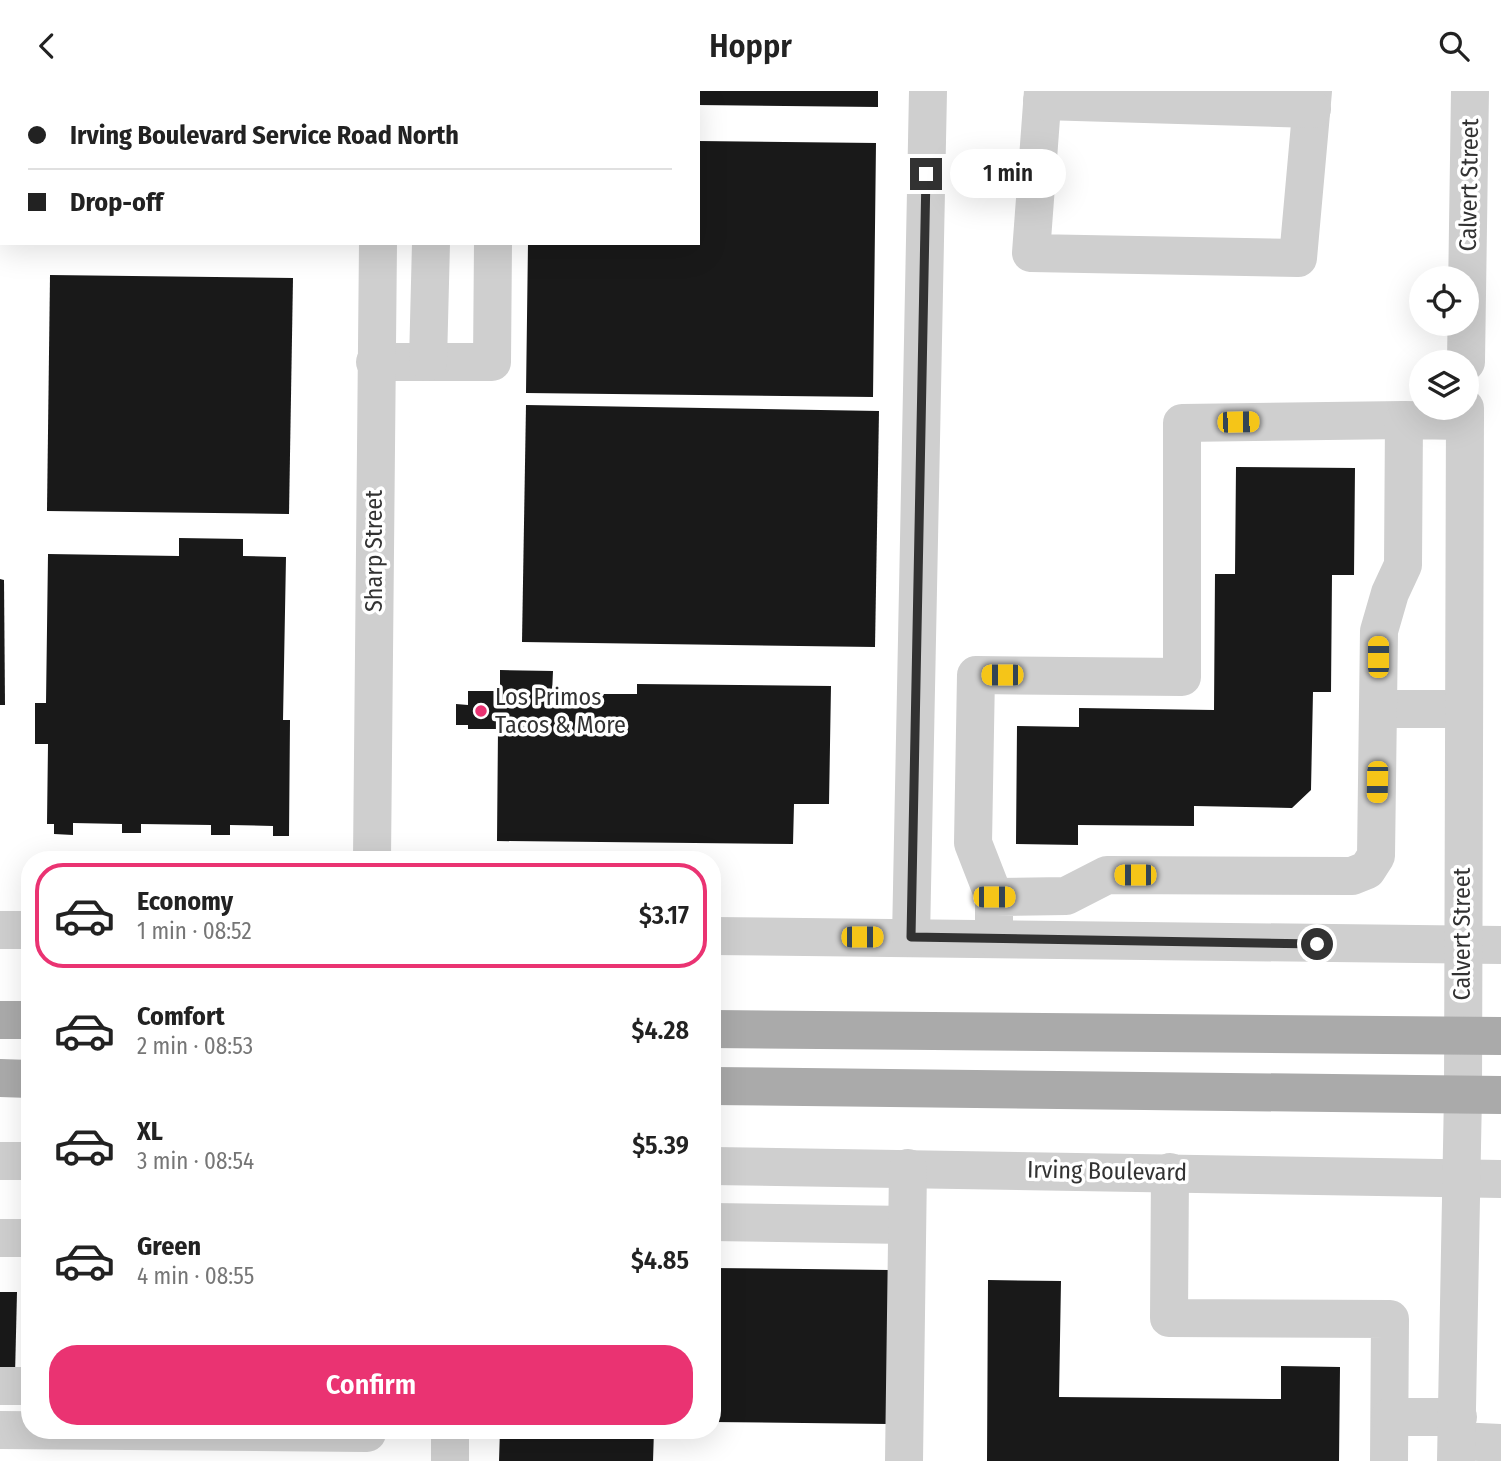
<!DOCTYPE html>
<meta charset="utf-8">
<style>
:root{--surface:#fff;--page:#f2f2f2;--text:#222;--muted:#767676;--line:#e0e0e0;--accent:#ea3372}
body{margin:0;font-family:"Fira Sans Condensed",sans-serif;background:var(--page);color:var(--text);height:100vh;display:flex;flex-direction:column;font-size:26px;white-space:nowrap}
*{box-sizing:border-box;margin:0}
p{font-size:23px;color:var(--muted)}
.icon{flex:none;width:38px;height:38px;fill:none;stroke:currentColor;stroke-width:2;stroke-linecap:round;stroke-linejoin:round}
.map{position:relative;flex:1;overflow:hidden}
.panel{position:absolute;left:21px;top:760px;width:700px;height:588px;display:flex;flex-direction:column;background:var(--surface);border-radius:28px;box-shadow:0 7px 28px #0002}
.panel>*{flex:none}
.banner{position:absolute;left:0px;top:0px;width:700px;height:154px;box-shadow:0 7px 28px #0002;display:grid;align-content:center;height:154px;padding:0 28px;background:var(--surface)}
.tools{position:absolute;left:1409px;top:175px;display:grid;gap:14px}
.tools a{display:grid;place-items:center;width:70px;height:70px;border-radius:50%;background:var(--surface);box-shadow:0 7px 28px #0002;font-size:35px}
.end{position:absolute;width:32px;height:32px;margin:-16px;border:9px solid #323232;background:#fff;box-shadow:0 0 0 4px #fff}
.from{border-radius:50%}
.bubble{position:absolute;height:49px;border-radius:24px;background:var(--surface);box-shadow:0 7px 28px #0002;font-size:23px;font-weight:600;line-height:49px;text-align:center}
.car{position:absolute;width:21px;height:42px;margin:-21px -10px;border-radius:9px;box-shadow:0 0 5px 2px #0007;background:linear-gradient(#f5c518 24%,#345 0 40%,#f5c518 0 76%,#345 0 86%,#f5c518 0)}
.banner b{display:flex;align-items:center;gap:24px;height:66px;font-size:26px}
.banner b+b{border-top:2px solid var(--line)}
.banner i{width:18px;height:18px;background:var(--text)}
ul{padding:12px 0 0;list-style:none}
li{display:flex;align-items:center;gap:21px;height:105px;margin:0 14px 10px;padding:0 14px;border:4px solid transparent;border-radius:28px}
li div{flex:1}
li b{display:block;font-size:26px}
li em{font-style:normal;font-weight:600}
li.active{border-color:var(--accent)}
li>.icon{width:63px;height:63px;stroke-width:1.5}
.primary-button{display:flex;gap:14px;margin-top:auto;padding:14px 28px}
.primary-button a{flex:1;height:80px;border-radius:28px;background:var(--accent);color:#fff;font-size:28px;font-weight:600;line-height:80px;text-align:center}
header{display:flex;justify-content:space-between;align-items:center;height:91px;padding:0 28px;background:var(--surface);font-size:32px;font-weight:600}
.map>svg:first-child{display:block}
.building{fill:#191919}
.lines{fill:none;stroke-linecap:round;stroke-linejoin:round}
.minor{stroke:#cfcfcf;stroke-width:38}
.major{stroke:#aaa;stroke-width:38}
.route{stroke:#323232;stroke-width:9}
.poi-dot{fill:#ea3372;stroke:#fff;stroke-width:2.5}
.labels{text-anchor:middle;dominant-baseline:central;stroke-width:7;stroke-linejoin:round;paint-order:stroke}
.street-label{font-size:24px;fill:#323232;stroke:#fff}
.poi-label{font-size:24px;fill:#323232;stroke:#fff;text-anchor:start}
</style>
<header><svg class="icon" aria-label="back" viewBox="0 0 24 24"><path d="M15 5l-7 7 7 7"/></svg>Hoppr<svg class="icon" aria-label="search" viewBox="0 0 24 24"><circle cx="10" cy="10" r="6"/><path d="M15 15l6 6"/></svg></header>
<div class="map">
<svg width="1501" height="1370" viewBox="0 0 1501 1370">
<rect width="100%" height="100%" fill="#fff"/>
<g class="building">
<polygon points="698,0 878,0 878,16 698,14"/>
<polygon points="698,50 876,52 873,306 526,302 528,152 698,152"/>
<polygon points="50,184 293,187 289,423 47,420"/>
<polygon points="526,314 879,320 875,556 522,551"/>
<polygon points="1236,376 1355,377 1354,484 1332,484 1331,601 1313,601 1311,699 1292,717 1194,715 1194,735 1078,734 1078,754 1016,753 1017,635 1079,636 1079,617 1214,619 1215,483 1235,483"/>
<polygon points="179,447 243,448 243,465 286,466 283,629 290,629 289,745 273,745 273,735 230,734 230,744 211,744 211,734 141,733 141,742 122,742 122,733 73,732 73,744 54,743 54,733 47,733 48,653 35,653 35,612 46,612 48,463 179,465"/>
<polygon points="0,488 4,489 5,614 0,614"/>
<polygon points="500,579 553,580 552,603 637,603 637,593 831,595 829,713 794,713 793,753 497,750 498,638 468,638 468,634 456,634 456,613 468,614 468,600 500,600"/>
<polygon points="712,1177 890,1179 888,1333 712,1331"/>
<polygon points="988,1189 1061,1190 1059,1306 1281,1308 1281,1275 1340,1276 1339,1370 987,1370"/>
<polygon points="0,1201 17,1201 15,1284 0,1284"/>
<polygon points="500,1339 654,1339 653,1370 499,1370"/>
</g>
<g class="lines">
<g class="minor">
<polyline points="1043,0 1031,162 1298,167 1313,0"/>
<polyline points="381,2 381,0"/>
<polyline points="1042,10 1312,18"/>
<polyline points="375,271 492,271 493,152"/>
<polyline points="428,271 431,152"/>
<polyline points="1466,271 1470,0"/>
<polyline points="1378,618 1463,618"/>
<polyline points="372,768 378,152"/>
<polyline points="994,806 973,752 976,584 1182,586 1182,332 1404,329"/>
<polyline points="0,839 30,839"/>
<polyline points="712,845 1501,854"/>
<polyline points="911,847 928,0"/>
<polyline points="994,847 994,806 1066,805 1107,784 1352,785 1367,779 1376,765 1379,540 1390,502 1403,474 1404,329 1465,330"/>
<polyline points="0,1070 30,1070"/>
<polyline points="712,1075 1501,1088"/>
<polyline points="1170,1081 1169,1227 1390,1228 1389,1370"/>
<polyline points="712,1131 907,1134"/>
<polyline points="0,1147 30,1147"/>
<polyline points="0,1295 30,1295"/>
<polyline points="1390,1326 1458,1326"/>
<polyline points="0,1339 367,1342"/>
<polyline points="1457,1350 1501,1352"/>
<polyline points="450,1370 450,1339"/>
<polyline points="904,1370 908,1077"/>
<polyline points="1456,1370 1463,1003 1465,317"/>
</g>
<g class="major">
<polyline points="0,929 30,929"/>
<polyline points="712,938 1501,945"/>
<polyline points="0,987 30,988"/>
<polyline points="712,995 1501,1004"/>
</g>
</g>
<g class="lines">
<polyline class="route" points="926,83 911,846 1317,853"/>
</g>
<circle class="poi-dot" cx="481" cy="620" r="7"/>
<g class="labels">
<g class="street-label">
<text transform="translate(1469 94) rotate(-89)">Calvert Street</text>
<text transform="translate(374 460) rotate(-90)">Sharp Street</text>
<text transform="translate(1462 843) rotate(-90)">Calvert Street</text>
<text transform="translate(1107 1080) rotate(1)">Irving Boulevard</text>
</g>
<g class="poi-label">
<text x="495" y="606">Los Primos<tspan x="495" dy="28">Tacos &amp; More</tspan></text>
</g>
</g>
</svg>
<div class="tools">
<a><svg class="icon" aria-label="locate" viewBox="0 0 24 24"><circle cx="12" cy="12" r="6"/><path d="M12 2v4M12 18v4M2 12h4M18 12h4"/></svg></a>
<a><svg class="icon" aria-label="layers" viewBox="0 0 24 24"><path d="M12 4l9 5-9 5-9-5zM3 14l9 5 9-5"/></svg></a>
</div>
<i class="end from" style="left:1317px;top:853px"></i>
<i class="end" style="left:926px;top:83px"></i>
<div class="bubble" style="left:950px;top:58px;width:116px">1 min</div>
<i class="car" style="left:1238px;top:331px;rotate:89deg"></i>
<i class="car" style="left:1378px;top:566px;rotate:0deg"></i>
<i class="car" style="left:1002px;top:584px;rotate:270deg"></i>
<i class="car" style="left:1377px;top:691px;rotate:181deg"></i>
<i class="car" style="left:1135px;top:784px;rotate:270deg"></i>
<i class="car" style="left:994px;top:806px;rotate:90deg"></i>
<i class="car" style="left:862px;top:846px;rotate:90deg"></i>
<div class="banner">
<b><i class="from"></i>Irving Boulevard Service Road North</b>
<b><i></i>Drop-off</b>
</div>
<section class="panel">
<ul>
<li class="active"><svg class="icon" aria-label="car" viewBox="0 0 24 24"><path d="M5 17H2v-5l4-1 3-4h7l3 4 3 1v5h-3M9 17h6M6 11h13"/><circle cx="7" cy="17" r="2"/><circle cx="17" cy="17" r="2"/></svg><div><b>Economy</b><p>1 min · 08:52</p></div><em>$3.17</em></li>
<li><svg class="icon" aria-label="car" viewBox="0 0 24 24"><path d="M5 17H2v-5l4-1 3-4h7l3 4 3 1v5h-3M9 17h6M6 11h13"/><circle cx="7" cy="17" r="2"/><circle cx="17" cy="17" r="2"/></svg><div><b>Comfort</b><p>2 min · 08:53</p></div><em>$4.28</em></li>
<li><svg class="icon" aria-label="car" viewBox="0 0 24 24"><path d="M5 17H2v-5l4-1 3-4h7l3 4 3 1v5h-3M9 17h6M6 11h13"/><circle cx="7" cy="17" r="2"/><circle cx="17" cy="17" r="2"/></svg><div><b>XL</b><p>3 min · 08:54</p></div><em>$5.39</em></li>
<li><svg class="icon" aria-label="car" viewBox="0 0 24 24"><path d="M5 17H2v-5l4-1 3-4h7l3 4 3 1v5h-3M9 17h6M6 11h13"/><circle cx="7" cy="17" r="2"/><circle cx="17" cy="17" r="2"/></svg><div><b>Green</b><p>4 min · 08:55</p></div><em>$4.85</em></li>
</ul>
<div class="primary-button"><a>Confirm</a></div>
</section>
</div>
